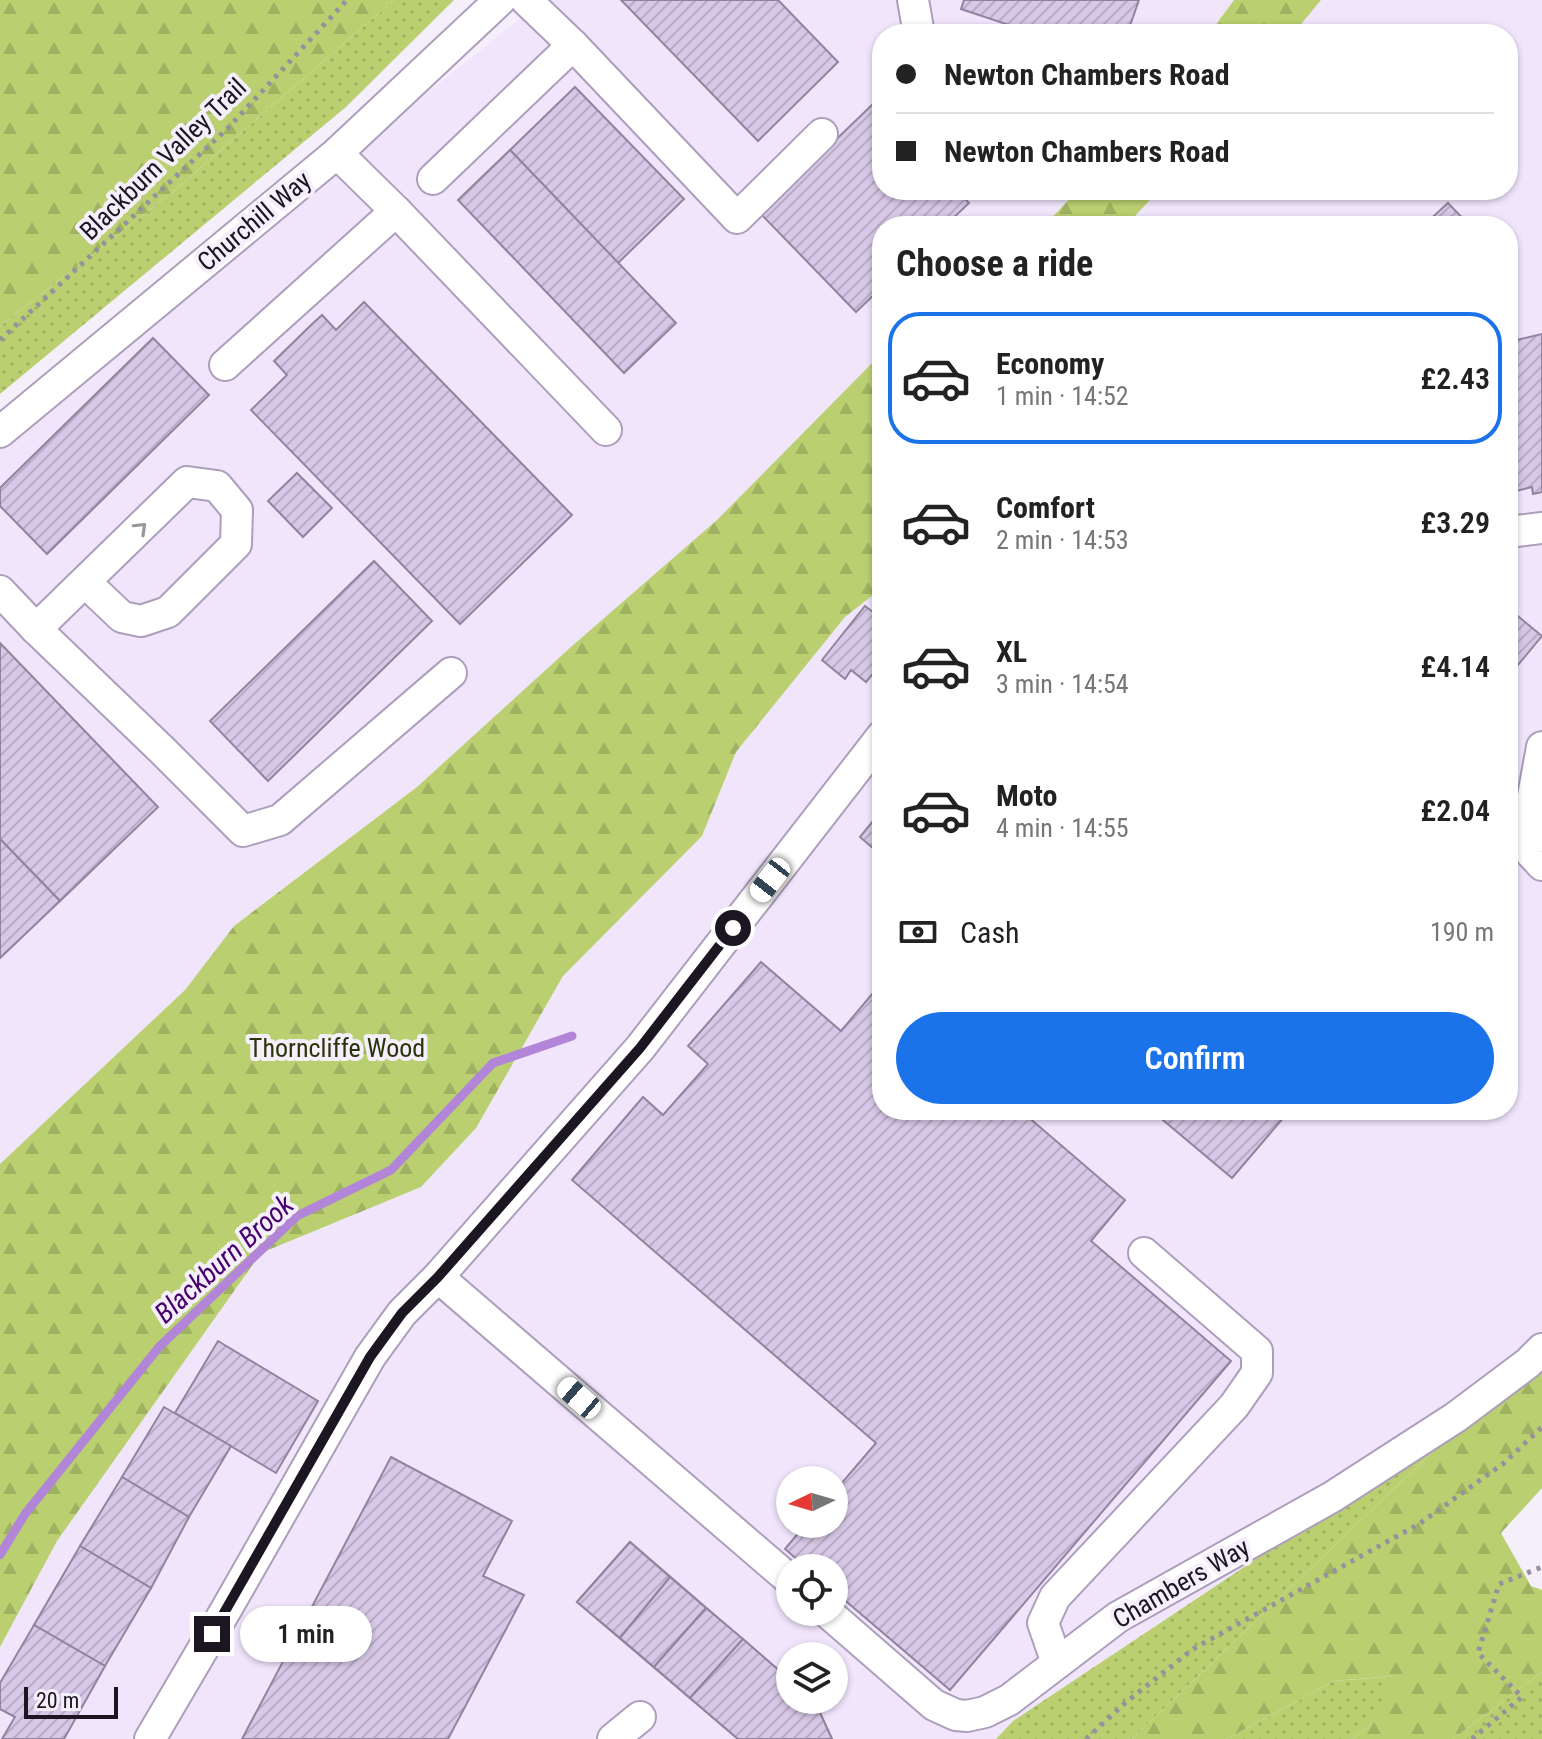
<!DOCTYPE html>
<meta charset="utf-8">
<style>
:root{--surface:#fff;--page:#f2f2f2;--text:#222;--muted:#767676;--line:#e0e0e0;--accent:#1a73e8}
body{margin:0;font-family:"Roboto Condensed",sans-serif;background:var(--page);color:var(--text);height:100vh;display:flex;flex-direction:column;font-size:30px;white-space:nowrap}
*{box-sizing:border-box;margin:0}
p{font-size:26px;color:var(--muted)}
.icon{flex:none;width:44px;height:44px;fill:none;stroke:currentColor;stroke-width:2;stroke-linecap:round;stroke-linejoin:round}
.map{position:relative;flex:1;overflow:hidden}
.sheet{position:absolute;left:872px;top:216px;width:646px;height:904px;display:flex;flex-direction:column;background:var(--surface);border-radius:32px;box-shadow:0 2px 6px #0004}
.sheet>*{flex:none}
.top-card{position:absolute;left:872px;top:24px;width:646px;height:176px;border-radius:32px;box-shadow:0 2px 6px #0004;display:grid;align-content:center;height:176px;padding:0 24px;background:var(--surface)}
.needle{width:52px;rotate:265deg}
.fabs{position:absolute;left:776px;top:1466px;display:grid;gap:16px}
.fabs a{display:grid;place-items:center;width:72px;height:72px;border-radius:50%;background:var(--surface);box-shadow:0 2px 6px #0004;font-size:40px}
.scale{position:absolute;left:24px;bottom:20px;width:94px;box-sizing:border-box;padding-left:8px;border:4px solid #1b1621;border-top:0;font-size:22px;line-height:28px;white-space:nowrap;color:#1b1621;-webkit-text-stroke:6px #f5effc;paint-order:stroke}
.end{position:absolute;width:36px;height:36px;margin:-18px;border:10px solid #1b1621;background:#fff;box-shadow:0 0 0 4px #fff}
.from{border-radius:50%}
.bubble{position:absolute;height:56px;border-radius:28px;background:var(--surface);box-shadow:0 2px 6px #0004;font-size:26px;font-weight:600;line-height:56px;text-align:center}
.car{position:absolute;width:24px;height:48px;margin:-24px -12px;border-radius:10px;box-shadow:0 0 6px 2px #0007;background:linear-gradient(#fff 24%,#345 0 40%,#fff 0 76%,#345 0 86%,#fff 0)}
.top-card b{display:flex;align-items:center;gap:28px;height:76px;font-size:30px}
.top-card b+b{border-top:2px solid var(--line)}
.top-card i{width:20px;height:20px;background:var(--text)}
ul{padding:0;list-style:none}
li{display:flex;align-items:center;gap:24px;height:132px;margin:0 16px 12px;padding:0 8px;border:4px solid transparent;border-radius:32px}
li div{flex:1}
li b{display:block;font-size:30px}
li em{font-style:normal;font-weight:600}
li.selected{border-color:var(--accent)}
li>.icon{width:72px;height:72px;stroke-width:1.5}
h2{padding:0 24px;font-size:36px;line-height:96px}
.pay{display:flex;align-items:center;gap:20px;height:88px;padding:0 24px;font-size:30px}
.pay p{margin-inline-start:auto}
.cta{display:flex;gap:16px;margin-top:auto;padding:16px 24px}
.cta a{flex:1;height:92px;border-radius:48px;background:var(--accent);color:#fff;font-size:32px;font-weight:600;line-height:92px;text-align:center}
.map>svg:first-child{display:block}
.built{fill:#f1e5fc;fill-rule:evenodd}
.grass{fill:url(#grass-dots)}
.forest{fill:url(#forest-firs)}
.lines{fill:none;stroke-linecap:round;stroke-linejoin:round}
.stream{stroke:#b285d9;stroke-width:9}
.building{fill:url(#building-hatch);stroke:#9284a0;stroke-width:2}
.minor-casing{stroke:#ad9ebb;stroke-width:34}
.path{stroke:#97919d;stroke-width:5;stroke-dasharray:4 6;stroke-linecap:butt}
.minor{stroke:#fff;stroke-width:30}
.oneway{stroke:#98969b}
.route{stroke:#1b1621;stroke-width:10}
.labels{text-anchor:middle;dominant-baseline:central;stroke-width:8;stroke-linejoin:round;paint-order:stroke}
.street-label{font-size:26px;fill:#1b1621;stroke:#f5effc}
.park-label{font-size:26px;fill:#2b3308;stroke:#f5effc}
.water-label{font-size:28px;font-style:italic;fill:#47016c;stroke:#f5effc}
</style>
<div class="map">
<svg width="1542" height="1739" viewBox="0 0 1542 1739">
<defs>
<pattern id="grass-dots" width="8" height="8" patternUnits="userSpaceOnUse" patternTransform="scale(2)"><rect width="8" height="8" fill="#bad070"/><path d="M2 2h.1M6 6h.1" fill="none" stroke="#9fb261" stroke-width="1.8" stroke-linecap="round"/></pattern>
<pattern id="forest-firs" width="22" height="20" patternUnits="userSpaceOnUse" patternTransform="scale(2)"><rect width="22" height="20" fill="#bad070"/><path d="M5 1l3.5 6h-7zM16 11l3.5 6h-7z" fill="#9fb261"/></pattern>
<pattern id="building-hatch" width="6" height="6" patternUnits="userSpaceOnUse" patternTransform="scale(2)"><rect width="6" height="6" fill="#d8c8e7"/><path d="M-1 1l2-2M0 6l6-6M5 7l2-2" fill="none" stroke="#b9abc6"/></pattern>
</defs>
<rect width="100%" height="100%" fill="#f5effc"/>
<g class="built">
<polygon points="534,0 1234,0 1209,34 882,34 882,190 1078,190 1044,226 882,226 882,353 717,520 417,787 234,926 185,990 0,1164 0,433 521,18"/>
<path d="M 1321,0 L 1542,0 L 1542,1357 L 1468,1418 L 1013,1721 L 996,1739 L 0,1739 L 0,1647 L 57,1541 L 261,1253 L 421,1187 L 476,1128 L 563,976 L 702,836 L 736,752 L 845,617 L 882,588 L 882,1110 L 1508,1110 L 1508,226 L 1126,226 L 1159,190 L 1508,190 L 1508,34 L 1293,34 ZM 790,1480 L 834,1480 L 834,1524 L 790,1524 ZM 790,1568 L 834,1568 L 834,1612 L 790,1612 ZM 790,1656 L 834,1656 L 834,1700 L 790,1700 Z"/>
</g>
<g class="grass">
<polygon points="394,0 454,0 346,107 0,394 0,326 174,191"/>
<polygon points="1468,1418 1132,1739 996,1739 1013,1721"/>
<polygon points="1542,1672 1542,1739 1453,1739"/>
<polygon points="1396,1676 1369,1726 1352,1739 1227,1739 1334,1681"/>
</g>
<g class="forest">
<polygon points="0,0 394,0 174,191 0,326"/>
<polygon points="1234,0 1321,0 1293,34 1209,34"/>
<polygon points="1078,190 1159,190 1126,226 1044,226"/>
<polygon points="882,353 882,588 845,617 736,752 702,836 563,976 476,1128 421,1187 261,1253 57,1541 0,1647 0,1164 185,990 234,926 417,787 572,646 717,520"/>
<polygon points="1542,1357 1542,1488 1501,1533 1531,1586 1542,1590 1542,1672 1453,1739 1352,1739 1369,1726 1394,1676 1334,1681 1227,1739 1132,1739 1468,1418"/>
</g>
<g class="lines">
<polyline class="stream" points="0,1555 25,1514 159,1347 297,1216 391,1170 493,1063 572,1036"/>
</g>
<g class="building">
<polygon points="621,0 778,0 838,62 758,141"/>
<polygon points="964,0 1139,0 1127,34 1036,34 961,9"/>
<polygon points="575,87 684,199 618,263 510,150"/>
<polygon points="875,102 882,110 882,190 957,190 969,203 945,226 882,226 882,287 856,312 760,213"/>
<polygon points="510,150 676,323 624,373 458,200"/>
<polygon points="1448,203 1470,226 1423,226"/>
<polygon points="364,302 572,515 460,624 251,410 287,375 274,361 310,326 322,315 336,330"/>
<polygon points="1542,334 1542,492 1533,494 1532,487 1508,493 1508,342"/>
<polygon points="153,338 209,395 47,554 0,506 0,488"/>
<polygon points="297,473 332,508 303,537 268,501"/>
<polygon points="374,561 432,621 268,781 210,721"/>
<polygon points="865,606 882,619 882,663 866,682 851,670 845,679 822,660"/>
<polygon points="1508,608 1542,636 1508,677"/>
<polygon points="0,643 158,807 60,901 0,839"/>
<polygon points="882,810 882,856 860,837"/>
<polygon points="0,839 60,901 0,958"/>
<polygon points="761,962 841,1031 878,987 882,991 882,1110 1020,1110 1125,1200 1091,1241 1231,1361 950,1690 834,1591 834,1568 807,1568 785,1549 806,1524 834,1524 834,1492 876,1443 572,1180 643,1097 663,1115 708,1064 688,1046"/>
<polygon points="1151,1110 1290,1110 1232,1178"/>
<polygon points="218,1341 318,1401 276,1473 175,1413"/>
<polygon points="164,1407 231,1446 189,1517 122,1477"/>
<polygon points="391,1457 512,1521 483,1576 524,1595 448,1739 242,1739"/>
<polygon points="122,1477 189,1517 151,1588 80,1546"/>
<polygon points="630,1542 790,1680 790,1700 813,1700 815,1702 832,1739 738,1739 577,1602"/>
<polygon points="630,1542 670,1577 620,1638 577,1602"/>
<polygon points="80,1546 151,1588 105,1666 34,1625"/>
<polygon points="670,1577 706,1608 654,1667 620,1638"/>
<polygon points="706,1608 743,1639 690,1698 654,1667"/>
<polygon points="34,1625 105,1666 64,1739 2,1739 15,1717 0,1709 0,1683"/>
<polygon points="743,1639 790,1680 790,1700 813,1700 815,1702 832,1739 738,1739 690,1698"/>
</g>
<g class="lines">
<g class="minor-casing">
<g id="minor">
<polyline points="526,0 573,45 737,218 822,134"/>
<polyline points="913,0 919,34"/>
<polyline points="337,153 396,211 606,430"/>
<polyline points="433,179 573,45"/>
<polyline points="225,365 396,211"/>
<polyline points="0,432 337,153 500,0"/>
<polyline points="1508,532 1542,528"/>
<polyline points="0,591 36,629 162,750 243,831 280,820 451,673"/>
<polyline points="36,629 187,482 217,486 237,510 236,544 168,612 141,621 122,617 85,582"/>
<polyline points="1542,747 1528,824 1530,852 1542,865"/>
<polyline points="438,1277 790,1580"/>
<polyline points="827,1612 934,1705 956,1715 967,1716 985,1712 1009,1700 1118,1617 1332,1497 1456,1417 1528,1363 1542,1349"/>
<polyline points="1057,1663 1043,1623 1055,1597 1234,1406 1257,1373 1257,1351 1144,1253"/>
<polyline points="150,1739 227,1608 370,1357 402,1313 438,1277 640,1048 882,736"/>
<polyline points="613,1739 640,1717"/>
</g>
</g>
<g class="path">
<polyline points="0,340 228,128 347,0"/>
<polyline points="1086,1739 1125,1703 1193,1649 1419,1524 1504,1463 1542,1427"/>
<polyline points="1472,1739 1522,1697 1478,1653 1499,1584 1542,1567"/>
</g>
<use href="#minor" class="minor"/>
</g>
<defs><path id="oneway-chevron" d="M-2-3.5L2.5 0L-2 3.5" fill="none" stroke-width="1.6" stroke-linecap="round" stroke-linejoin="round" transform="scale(2)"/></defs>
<use class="oneway" href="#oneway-chevron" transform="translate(141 528) rotate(-44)"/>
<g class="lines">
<polyline class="route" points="212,1634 370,1357 402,1313 438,1277 640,1048 733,928"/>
</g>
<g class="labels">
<g class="street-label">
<text transform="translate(163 159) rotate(-44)">Blackburn Valley Trail</text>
<text transform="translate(254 221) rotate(-40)">Churchill Way</text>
<text transform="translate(1181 1583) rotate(-30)">Chambers Way</text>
</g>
<g class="park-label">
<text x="337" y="1048">Thorncliffe Wood</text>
</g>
<g class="water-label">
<text transform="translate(224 1259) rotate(-42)">Blackburn Brook</text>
</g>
</g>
</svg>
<div class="fabs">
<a><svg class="needle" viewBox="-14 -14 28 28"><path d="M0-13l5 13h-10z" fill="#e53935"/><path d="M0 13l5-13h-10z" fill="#767676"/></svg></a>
<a><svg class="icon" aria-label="locate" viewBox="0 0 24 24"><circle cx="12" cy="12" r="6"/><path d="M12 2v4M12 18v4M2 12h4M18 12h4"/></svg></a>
<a><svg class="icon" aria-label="layers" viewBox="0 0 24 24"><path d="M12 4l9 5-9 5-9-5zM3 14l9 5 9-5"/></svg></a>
</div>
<div class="scale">20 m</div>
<i class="end from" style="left:733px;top:928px"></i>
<i class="end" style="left:212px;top:1634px"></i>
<div class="bubble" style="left:240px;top:1606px;width:132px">1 min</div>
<i class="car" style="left:770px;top:880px;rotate:218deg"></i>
<i class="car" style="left:579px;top:1398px;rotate:311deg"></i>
<div class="top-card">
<b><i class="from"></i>Newton Chambers Road</b>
<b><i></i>Newton Chambers Road</b>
</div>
<section class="sheet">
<h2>Choose a ride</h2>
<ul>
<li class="selected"><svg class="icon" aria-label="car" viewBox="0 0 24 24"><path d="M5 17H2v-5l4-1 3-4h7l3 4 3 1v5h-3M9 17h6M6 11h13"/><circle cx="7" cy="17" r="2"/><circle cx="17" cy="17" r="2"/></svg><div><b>Economy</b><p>1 min · 14:52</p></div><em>£2.43</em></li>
<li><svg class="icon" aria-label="car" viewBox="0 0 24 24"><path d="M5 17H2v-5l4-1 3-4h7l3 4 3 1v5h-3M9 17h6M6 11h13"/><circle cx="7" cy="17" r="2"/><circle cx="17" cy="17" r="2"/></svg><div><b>Comfort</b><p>2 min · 14:53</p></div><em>£3.29</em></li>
<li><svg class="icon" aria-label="car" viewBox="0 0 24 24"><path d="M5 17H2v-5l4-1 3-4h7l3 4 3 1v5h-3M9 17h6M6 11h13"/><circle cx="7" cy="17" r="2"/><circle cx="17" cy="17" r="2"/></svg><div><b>XL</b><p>3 min · 14:54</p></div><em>£4.14</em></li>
<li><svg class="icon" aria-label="car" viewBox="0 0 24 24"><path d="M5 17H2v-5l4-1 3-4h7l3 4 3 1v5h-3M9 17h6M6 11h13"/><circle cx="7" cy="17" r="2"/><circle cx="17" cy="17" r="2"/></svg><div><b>Moto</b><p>4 min · 14:55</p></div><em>£2.04</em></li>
</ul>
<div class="pay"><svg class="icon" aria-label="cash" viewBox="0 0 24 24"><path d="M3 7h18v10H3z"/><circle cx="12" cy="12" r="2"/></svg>Cash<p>190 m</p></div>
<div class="cta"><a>Confirm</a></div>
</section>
</div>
